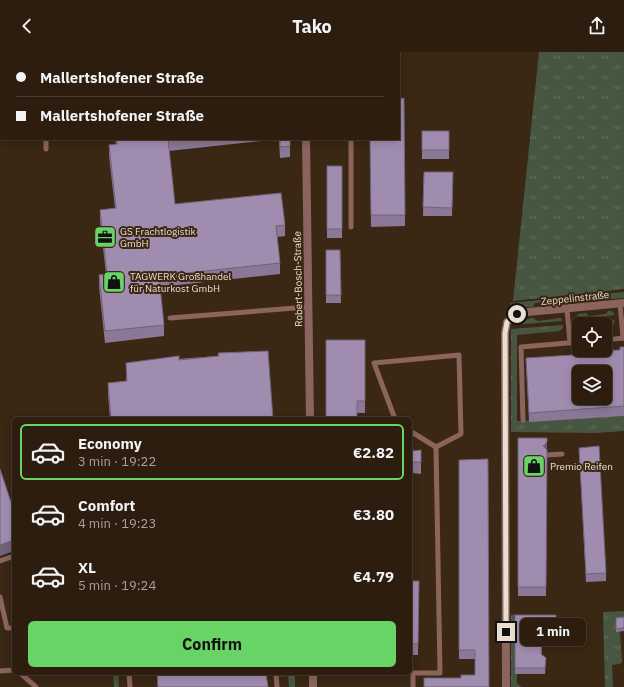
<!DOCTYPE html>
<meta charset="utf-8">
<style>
:root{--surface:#2c1d0f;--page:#382a1d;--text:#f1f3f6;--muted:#a6a29e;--line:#483b2f;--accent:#68d465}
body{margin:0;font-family:"IBM Plex Sans",sans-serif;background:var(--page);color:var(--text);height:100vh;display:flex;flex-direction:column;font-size:15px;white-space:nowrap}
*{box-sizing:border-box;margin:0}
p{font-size:13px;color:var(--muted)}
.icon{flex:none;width:22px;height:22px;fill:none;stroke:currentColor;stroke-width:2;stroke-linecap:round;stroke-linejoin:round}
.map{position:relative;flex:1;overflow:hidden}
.side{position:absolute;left:12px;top:365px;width:400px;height:258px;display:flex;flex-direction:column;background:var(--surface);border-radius:6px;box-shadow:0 2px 10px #0003,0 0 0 1px var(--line)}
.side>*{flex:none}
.guide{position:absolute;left:0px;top:0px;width:400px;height:88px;box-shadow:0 2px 10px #0003,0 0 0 1px var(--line);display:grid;align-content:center;height:88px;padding:0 16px;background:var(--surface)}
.tools{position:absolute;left:572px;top:265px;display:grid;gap:8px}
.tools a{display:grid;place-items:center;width:40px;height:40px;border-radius:6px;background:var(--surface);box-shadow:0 2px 10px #0003,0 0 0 1px var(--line);font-size:20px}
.end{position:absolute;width:18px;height:18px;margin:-9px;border:5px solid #eaddd2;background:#111;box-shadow:0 0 0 2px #111}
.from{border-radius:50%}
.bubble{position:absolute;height:28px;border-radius:6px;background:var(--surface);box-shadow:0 2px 10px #0003,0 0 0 1px var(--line);font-size:13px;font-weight:800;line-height:28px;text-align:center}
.guide b{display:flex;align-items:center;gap:14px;height:38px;font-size:15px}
.guide b+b{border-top:1px solid var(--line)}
.guide i{width:10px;height:10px;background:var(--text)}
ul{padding:7px 0 0;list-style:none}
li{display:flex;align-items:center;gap:12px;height:56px;margin:0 8px 6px;padding:0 8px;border:2px solid transparent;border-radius:6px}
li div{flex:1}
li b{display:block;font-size:15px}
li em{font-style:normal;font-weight:800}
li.current{border-color:var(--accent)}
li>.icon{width:36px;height:36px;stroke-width:1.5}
.cta{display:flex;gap:8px;margin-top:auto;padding:8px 16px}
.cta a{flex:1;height:46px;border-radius:6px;background:var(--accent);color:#111;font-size:16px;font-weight:800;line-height:46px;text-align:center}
header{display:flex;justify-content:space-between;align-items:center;height:52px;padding:0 16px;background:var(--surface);font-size:18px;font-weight:800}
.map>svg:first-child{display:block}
.grass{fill:url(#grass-tufts)}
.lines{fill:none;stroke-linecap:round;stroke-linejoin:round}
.lane{stroke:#8b645d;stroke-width:5}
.street{stroke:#8b645d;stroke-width:8}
.wall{fill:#8a7896}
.shaded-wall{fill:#70627a}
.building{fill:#a08caf;stroke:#70627a;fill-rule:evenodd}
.route{stroke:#eaddd2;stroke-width:5}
.labels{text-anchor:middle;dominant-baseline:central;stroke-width:4;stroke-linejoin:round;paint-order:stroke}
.poi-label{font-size:10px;fill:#eaddd2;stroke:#3a2714;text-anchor:start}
.street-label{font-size:10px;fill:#eaddd2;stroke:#3a2714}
</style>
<header><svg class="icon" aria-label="back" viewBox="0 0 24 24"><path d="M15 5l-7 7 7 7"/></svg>Tako<svg class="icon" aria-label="share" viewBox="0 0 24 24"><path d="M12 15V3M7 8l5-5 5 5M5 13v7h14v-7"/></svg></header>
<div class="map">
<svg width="624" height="635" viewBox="0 0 624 635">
<defs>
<pattern id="grass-tufts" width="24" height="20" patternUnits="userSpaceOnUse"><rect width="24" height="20" fill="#465640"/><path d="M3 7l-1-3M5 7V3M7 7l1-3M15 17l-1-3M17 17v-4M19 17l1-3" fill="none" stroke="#616e5b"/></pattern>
</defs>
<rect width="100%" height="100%" fill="#3a2714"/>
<g class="grass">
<polygon points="539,0 624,0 624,237 513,249"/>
<path d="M 624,240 L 624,246 L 611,247 L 608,244 C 596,245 588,249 577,250 L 573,247 L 535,251 L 533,255 L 510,255 L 510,251 Z"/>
<polygon points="609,259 612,259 615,263 575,267 578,262 586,261 589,264 605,262"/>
<polygon points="533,266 538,269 561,266 562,269 513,273 522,268"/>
<polygon points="615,268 613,274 605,275 605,272 579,272 579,277 575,272"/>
<polygon points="563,273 563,276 559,279 517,283 517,369 624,364 624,379 595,381 511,380 511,277"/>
<polygon points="624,559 624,568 620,580 622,610 620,612 612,613 613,635 605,635 603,560"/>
<polygon points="515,562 515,621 517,622 517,631 521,635 511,635 511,563"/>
<polygon points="113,621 118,621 119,635 114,635"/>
<polygon points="280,621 295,621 295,635 289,635 288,624 281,625"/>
</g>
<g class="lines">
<g class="lane">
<polyline points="95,0 95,1"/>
<polyline points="46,87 46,97"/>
<polyline points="351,87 351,175"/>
<polyline points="620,251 623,286"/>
<polyline points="567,257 570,291"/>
<polyline points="170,266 308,255"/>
<polyline points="605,288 624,286"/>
<polyline points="395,367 374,311 459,303 461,382 436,395"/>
<polyline points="523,368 521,295 579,290"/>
<polyline points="410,379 436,395"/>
<polyline points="547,403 562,402"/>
<polyline points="0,509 14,504"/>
<polyline points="0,545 7,576 14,576"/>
<polyline points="0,619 14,618"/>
<polyline points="20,621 36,635"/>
<polyline points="129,621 130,635"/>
<polyline points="276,621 277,635"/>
<polyline points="413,635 413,621 440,621 436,395"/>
</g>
<g class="street">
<polyline points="305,0 305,1"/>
<polyline points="113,1 123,0"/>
<polyline points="306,87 310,367"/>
<polyline points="313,621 313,635"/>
<polyline points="506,635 505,281 507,270 517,261 624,251"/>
</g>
</g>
<g class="wall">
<polygon points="323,0 377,0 366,1 323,1"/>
<polygon points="404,46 405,174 371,175 370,87"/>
<rect x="422" y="79" width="27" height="28"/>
<polygon points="115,87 290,87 290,105 280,106 279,87 169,99 175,152 285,173 285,184 277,185 280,211 280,222 160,235 164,273 164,284 105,291 99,235 99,223 106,222 100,169 100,158 115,156 109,104 109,93 116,92"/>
<rect x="327" y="114" width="15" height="72"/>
<polygon points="424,120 453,120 452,164 423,164"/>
<polygon points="326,198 340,198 341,251 326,251"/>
<polygon points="365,288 365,361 357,361 326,367"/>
<polygon points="624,295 624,364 529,370 526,306 573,303 620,298"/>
<polygon points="218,301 273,367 110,367 108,342 108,331 126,329 126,311 218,304"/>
<polygon points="518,386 547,386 546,544 518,544"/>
<polygon points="410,393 413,399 421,398 421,422 413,421 412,428 410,428"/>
<polygon points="579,396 606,521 606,529 586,530"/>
<polygon points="459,408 489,635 461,626 475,623 475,607 459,607"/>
<polygon points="410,431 412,431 411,488 410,488"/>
<polygon points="410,529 419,529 418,603 410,603"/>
<polygon points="515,563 556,563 556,589 542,589 542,603 546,606 545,622 515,622"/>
<polygon points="624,565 624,579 616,580 616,566"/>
</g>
<g class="shaded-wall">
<polygon points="547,390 547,399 543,394"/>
<polygon points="14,488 14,499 0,504 0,493"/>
</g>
<g class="building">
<rect x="323" y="0" width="19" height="1"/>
<polygon points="404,46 405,163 371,163 370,87 399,87 399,47"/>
<rect x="422" y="79" width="27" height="19"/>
<polygon points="117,87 173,87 168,87 175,152 281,141 285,173 276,174 280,211 159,224 164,273 105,279 99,223 107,222 100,158 116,156 109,93 117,92"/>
<polygon points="280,87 290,87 290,94 280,95"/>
<rect x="327" y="114" width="15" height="63"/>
<polygon points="424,120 453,120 452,156 423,155"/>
<polygon points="326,198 340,198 341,243 326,243"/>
<polygon points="326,288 365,288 365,349 357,349 357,367 326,367"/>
<path d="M 620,295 L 624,295 L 624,354 L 529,361 L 526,306 L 573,303 L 573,300 L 620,298 ZM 579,320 L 605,320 L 605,346 L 579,346 Z"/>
<polygon points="268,299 273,367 111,367 108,331 127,329 126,311 179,304 179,308 219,304 218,301"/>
<polygon points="518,386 547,386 547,390 543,394 547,398 546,535 518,535"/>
<polygon points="410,393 412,393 413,399 421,398 421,410 413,410 412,416 410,416"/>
<polygon points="599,394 606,521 586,522 579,396"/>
<polygon points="488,407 489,635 424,635 424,626 461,626 461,623 475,623 475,598 459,598 459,408"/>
<polygon points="0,417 11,450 14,449 14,488 0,493"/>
<polygon points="410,431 412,431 411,476 410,476"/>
<polygon points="410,529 419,529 418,592 410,592"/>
<polygon points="515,563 556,563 556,584 542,584 541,602 546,606 545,616 515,616"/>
<polygon points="624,565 624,576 616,577 616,566"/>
<polygon points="157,621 266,621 268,635 158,635"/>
</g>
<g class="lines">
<polyline class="route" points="506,580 505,281 507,270 517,262"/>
</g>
<defs>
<g id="office-square" transform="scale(1.15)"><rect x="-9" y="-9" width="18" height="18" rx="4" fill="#68d465" stroke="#3a2714"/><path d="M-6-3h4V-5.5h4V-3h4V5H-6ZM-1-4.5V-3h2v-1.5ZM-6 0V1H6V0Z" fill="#111"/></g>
<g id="shop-square" transform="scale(1.15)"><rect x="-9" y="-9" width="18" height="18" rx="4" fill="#68d465" stroke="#3a2714"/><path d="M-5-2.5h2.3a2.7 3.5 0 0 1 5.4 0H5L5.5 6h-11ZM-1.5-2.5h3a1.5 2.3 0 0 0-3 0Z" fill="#111"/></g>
</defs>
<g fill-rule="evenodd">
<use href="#office-square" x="105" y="185"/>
<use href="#shop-square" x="114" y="230"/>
<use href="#shop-square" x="534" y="414"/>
</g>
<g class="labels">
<g class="poi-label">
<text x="120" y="179">GS Frachtlogistik<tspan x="120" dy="12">GmbH</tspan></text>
<text x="130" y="224">TAGWERK Großhandel<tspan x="130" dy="12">für Naturkost GmbH</tspan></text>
<text x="550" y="414">Premio Reifen</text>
</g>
<g class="street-label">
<text transform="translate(298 227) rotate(-91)">Robert-Bosch-Straße</text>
<text transform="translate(575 246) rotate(-6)">Zeppelinstraße</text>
</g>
</g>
</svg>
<div class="tools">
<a><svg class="icon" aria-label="locate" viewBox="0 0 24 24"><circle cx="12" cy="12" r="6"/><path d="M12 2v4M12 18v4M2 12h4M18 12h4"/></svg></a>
<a><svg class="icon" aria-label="layers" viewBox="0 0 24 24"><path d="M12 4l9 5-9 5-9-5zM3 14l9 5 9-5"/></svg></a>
</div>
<i class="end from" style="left:517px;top:262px"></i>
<i class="end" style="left:506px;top:580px"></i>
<div class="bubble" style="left:520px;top:566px;width:66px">1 min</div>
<div class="guide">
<b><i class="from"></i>Mallertshofener Straße</b>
<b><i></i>Mallertshofener Straße</b>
</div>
<section class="side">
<ul>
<li class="current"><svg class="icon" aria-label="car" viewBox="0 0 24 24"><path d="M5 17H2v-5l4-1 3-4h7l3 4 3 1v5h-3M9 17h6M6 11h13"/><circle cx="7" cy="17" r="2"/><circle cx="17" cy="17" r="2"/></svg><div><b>Economy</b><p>3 min · 19:22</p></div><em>€2.82</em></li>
<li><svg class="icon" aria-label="car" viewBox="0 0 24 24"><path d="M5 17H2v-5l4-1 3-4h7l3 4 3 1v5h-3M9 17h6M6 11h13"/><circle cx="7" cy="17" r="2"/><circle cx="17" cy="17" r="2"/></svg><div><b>Comfort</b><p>4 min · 19:23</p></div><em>€3.80</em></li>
<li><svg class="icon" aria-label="car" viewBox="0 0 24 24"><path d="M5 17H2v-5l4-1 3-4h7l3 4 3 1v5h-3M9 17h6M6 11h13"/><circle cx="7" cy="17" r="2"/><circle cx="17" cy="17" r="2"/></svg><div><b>XL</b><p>5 min · 19:24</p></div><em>€4.79</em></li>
</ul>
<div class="cta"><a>Confirm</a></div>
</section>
</div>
